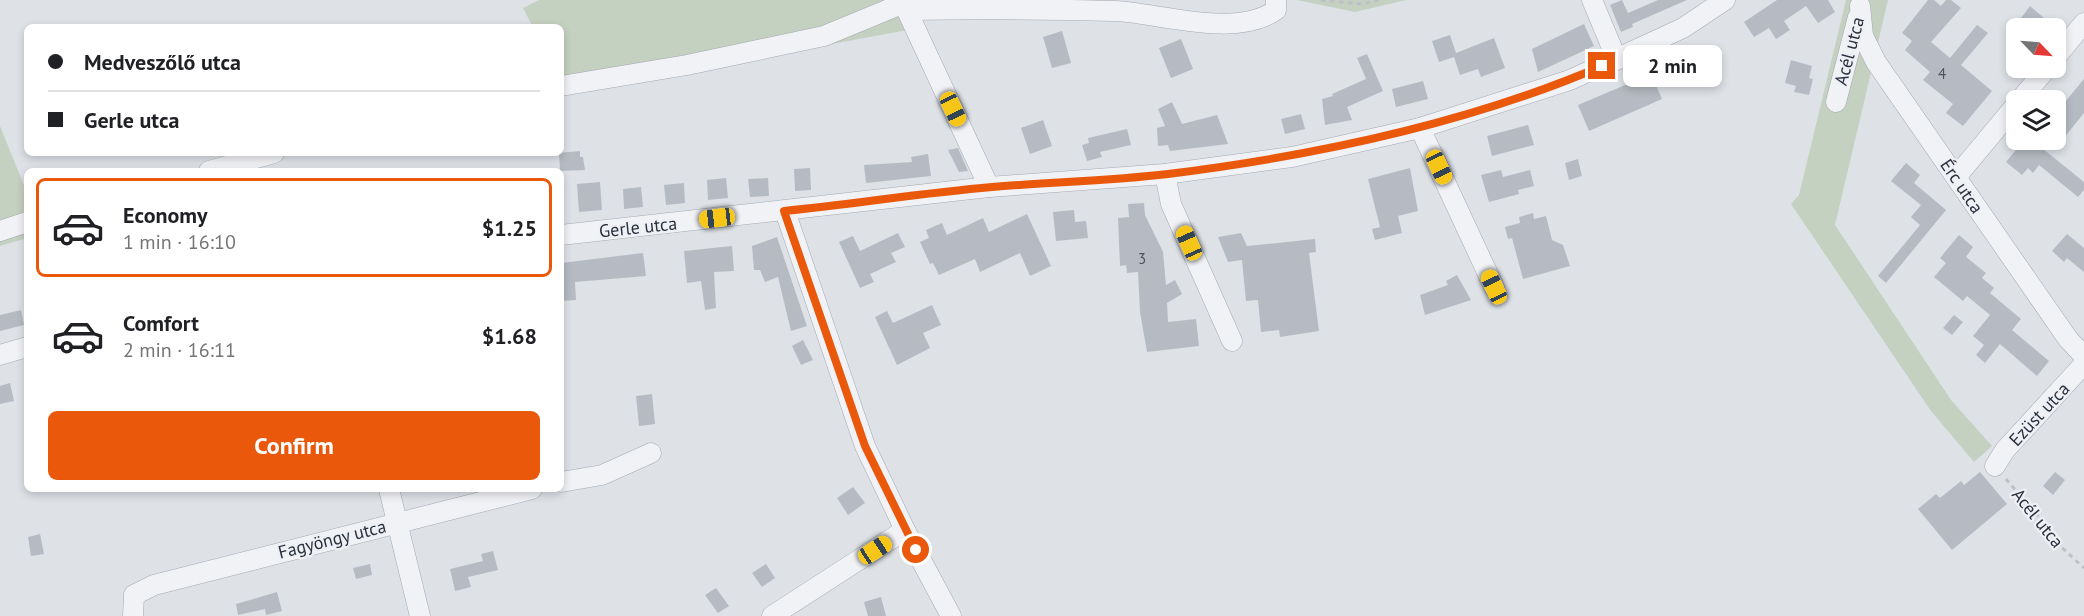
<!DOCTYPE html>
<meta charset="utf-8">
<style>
:root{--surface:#fff;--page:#f6f6f6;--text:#202124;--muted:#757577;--line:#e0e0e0;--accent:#ea580c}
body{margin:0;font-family:"PT Sans",sans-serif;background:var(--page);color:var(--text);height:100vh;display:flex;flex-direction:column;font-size:22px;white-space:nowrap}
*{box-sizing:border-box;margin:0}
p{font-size:20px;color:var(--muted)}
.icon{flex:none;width:33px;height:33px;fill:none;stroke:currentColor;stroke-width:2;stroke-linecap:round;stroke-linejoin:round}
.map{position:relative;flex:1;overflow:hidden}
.panel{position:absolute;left:24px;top:168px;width:540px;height:324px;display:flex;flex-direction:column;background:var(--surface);border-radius:9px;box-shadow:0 3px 9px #0003}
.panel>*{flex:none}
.top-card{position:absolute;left:24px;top:24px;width:540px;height:132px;border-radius:9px;box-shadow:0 3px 9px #0003;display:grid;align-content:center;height:132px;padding:0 24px;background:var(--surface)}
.needle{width:39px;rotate:115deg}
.controls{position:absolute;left:2006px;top:18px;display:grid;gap:12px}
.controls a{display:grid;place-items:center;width:60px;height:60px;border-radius:9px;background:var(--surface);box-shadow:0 3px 9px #0003;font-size:30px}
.end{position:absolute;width:27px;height:27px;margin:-14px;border:8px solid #ea580c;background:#fff;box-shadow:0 0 0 3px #fff}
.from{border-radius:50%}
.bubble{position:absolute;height:42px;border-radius:9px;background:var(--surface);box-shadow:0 3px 9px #0003;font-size:20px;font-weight:700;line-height:42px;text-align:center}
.car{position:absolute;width:18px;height:36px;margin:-18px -9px;border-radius:8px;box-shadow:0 0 4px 2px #0007;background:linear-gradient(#f5c518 24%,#345 0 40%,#f5c518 0 76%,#345 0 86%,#f5c518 0)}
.top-card b{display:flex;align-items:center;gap:21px;height:57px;font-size:22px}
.top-card b+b{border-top:2px solid var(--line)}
.top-card i{width:15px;height:15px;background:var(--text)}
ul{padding:10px 0 0;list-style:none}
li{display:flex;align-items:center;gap:18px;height:99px;margin:0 12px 9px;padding:0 12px;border:3px solid transparent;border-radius:9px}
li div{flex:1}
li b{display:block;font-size:22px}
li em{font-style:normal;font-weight:700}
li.on{border-color:var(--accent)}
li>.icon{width:54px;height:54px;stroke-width:1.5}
.cta{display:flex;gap:12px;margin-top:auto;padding:12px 24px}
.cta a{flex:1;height:69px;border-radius:9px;background:var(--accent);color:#fff;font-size:24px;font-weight:700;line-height:69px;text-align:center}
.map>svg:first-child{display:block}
.green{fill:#c4d0c0}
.building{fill:#b6bbc3}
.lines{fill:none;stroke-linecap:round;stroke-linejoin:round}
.minor-casing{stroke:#a4a9b1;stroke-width:21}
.path{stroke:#bdc0c5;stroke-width:3;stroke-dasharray:4.5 4.5;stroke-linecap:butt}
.minor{stroke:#f1f2f5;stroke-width:20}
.route{stroke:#ea580c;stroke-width:8}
.labels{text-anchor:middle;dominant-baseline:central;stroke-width:4.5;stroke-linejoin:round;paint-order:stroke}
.number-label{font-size:15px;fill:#4c535e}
.street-label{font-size:18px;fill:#29303d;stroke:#eef0f5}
</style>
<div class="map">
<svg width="2084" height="616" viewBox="0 0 2084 616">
<rect width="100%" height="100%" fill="#dee2e7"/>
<g class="green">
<polygon points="539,0 910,0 924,27 564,93 561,87 561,27 533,27 523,8"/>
<polygon points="1297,0 1406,0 1355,12"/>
<polygon points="1846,0 1888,0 1835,225 1951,400 1992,446 1974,462 1931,411 1791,204 1799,195"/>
<polygon points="0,126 27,193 27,238 0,246"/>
</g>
<g class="building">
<polygon points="1622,0 1628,13 1658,0 1687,0 1632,24 1633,27 1621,32 1610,5"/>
<polygon points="1777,0 1828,0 1835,12 1818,23 1806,6 1784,21 1790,30 1776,39 1769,28 1754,37 1744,22"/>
<polygon points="1928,0 1934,0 1941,6 1946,0 1951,0 1961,8 1931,42 1950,58 1977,25 1988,33 1961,65 1992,91 1963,126 1946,113 1953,104 1923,80 1930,72 1905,50 1912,41 1902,33"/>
<polygon points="2030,6 2044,18 2035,28 2026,28 2018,22"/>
<polygon points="1584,24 1594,46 1538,72 1532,49"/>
<polygon points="1062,31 1071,63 1052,68 1043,37"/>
<polygon points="1450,35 1456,53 1494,38 1505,68 1481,77 1478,69 1460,75 1454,57 1439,62 1432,41"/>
<polygon points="1181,39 1193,69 1171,78 1159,48"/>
<polygon points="1367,54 1383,91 1347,107 1352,120 1325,125 1322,99 1333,96 1332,94 1366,79 1357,58"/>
<polygon points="1791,60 1812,66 1809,78 1813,79 1809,95 1794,92 1796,86 1785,83"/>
<polygon points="1651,74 1662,99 1589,131 1578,105"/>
<polygon points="2084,79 2084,113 2055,149 2055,107 2062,99 2065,102"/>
<polygon points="1423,81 1428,99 1396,107 1392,89"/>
<polygon points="1172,102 1182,124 1217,115 1228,144 1170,151 1168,145 1158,146 1157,128 1165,126 1158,109"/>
<polygon points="1301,114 1305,129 1285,134 1281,119"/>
<polygon points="1043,120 1052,146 1030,154 1021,128"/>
<polygon points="1528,125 1534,145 1492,156 1487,136"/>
<polygon points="1127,129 1131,145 1100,152 1102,157 1087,161 1082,145 1089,143 1088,138"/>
<polygon points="2024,140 2032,140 2084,182 2084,190 2078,197 2039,165 2033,173 2028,168 2022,175 2006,162"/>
<polygon points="958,148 968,171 959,172 948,150"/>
<polygon points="580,151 580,157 583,157 585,170 560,171 559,153"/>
<polygon points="928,154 931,176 866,183 864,165 912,162 911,157"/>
<polygon points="1578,159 1582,176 1569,180 1565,163"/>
<polygon points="1906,163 1920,175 1914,183 1946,210 1886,283 1878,276 1920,225 1911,217 1921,205 1891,181"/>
<polygon points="810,168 811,190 795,191 794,169"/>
<polygon points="1410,168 1418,211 1398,216 1402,233 1375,240 1372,229 1380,227 1368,179"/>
<polygon points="1501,170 1503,177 1530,170 1534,186 1518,190 1519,194 1489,202 1481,175"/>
<polygon points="726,178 728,198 708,200 707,180"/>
<polygon points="768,178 769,196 750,197 748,179"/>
<polygon points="600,182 602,210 579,212 577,184"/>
<polygon points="684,183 685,203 666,205 664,185"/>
<polygon points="641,187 643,207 624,209 623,189"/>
<polygon points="1144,203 1145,215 1163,252 1166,285 1175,280 1182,294 1167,303 1168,322 1196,319 1199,346 1147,352 1140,312 1138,272 1127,273 1126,265 1120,266 1118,218 1129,217 1128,204"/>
<polygon points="1074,210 1075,222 1086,221 1088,238 1056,241 1053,212"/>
<polygon points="1533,213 1534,219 1546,216 1552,240 1563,245 1570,266 1523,279 1512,238 1508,239 1505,227 1520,223 1519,217"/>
<polygon points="1027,214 1051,266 1030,276 1020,253 980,272 975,259 939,275 933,263 930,264 920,242 929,238 926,230 942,223 947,235 983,218 989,232"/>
<polygon points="898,233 905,247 891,253 896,262 870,274 874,282 860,288 839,242 853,236 860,251"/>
<polygon points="1241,233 1247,246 1315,239 1316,252 1309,253 1319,331 1280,337 1279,330 1261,332 1258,300 1246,301 1242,260 1228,262 1218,237"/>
<polygon points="2067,234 2084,248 2084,272 2067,258 2064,262 2052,251"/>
<polygon points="1959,235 1973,247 1966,257 1986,273 1982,278 1994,288 1990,293 2021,319 2012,330 2049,361 2037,376 2000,344 1985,363 1976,355 1984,345 1973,336 1990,315 1967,296 1963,301 1934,277 1946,263 1940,258"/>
<polygon points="777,237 807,326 791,331 778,277 765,282 760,270 754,270 752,246"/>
<polygon points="732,246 734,271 714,272 716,308 705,310 701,281 687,283 684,251"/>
<polygon points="643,253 646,276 575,282 576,300 561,301 561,263"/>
<polygon points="1457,275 1471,300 1425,315 1420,295 1448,285 1446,281"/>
<polygon points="932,305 941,325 923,333 930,348 897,365 875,317 887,311 893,323"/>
<polygon points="21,310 24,325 0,331 0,315"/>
<polygon points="1954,315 1963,322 1952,335 1943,328"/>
<polygon points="803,340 813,360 801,365 792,346"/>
<polygon points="10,383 14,401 0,404 0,386"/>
<polygon points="652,394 655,424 639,426 636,396"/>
<polygon points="1980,472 2007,504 1952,550 1918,509 1936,494 1940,498 1961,481 1964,485"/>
<polygon points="2055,472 2065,480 2053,495 2043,486"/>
<polygon points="853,487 865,503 848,515 837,498"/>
<polygon points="40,534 44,554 31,556 28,537"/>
<polygon points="493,551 498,570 468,577 471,587 455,591 450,569 483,561 481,554"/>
<polygon points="370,564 372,575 356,579 353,568"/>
<polygon points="766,564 775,578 762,587 752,573"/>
<polygon points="716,588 729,606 718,613 705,595"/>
<polygon points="277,592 282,611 266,615 265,609 238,615 236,604"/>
<polygon points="881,597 886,616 868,616 864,602"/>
</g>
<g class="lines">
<g class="minor-casing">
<g id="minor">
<polyline points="902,0 989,187"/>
<polyline points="1592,0 1617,60"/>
<polyline points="1860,6 1863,36 1876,62 2068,339 2084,356"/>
<path d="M 908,10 C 977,9 1046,9 1115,11 C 1160,13 1236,39 1276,10 L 1276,0"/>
<polyline points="2055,58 2084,23"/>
<polyline points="561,86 687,65 824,36 904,3"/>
<polyline points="2020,100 2047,68"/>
<polyline points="1836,102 1858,17"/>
<polyline points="1420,128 1494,287"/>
<polyline points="209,171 274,153"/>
<polyline points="1165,174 1171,204 1232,341"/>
<polyline points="1956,177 2016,105"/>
<polyline points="785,211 865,446 905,530 951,616"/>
<polyline points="0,231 27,222"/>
<polyline points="561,235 989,187 1165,174 1292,157 1420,128 1570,80 1683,28 1725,0"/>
<polyline points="0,355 27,347"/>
<polyline points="1995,466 2005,450 2084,364"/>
<polyline points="561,482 602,475 651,453"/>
<polyline points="389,489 420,616"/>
<polyline points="133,616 134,595 154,585 532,489"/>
<polyline points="772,616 905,530"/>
</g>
</g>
<g class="path">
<polyline points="1321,0 1362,4 1379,0"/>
<polyline points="2006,479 2057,538 2058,544 2084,568"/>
</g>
<use href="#minor" class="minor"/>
</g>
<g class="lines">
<path class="route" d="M 916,550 L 865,446 L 784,211 C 854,204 922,193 992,187 C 1050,182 1109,181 1168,174 C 1313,156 1467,124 1602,66"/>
</g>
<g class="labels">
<g class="number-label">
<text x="1942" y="73">4</text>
<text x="1142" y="258">3</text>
</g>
<g class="street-label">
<text transform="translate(1849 51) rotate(-75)">Acél utca</text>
<text transform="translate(1962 186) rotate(56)">Érc utca</text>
<text transform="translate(638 227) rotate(-6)">Gerle utca</text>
<text transform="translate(2039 414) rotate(-47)">Ezüst utca</text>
<text transform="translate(2038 518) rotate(51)">Acél utca</text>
<text transform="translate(332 539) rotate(-14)">Fagyöngy utca</text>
</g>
</g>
</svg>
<div class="controls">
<a><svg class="needle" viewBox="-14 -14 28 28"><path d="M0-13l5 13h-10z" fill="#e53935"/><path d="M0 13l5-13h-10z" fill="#757577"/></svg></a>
<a><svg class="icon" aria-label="layers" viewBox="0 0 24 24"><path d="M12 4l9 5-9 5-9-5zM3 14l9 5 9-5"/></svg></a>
</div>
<i class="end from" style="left:916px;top:550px"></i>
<i class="end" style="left:1602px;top:66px"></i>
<div class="bubble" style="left:1623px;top:45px;width:99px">2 min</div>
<i class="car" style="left:953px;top:109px;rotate:155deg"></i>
<i class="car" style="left:1439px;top:167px;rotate:155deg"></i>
<i class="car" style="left:717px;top:218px;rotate:263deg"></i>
<i class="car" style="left:1189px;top:243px;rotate:336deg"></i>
<i class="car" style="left:1494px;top:287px;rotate:335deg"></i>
<i class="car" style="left:875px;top:550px;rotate:57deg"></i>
<div class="top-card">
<b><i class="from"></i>Medveszőlő utca</b>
<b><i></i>Gerle utca</b>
</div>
<section class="panel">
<ul>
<li class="on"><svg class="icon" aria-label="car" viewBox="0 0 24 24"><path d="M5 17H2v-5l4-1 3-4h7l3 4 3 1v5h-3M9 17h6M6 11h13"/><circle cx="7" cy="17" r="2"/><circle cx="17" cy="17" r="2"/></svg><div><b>Economy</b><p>1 min · 16:10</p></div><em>$1.25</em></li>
<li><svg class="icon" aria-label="car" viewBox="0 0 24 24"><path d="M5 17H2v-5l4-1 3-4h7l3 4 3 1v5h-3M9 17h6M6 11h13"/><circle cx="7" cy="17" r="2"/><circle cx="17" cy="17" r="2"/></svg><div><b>Comfort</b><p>2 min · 16:11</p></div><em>$1.68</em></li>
</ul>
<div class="cta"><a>Confirm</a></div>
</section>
</div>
